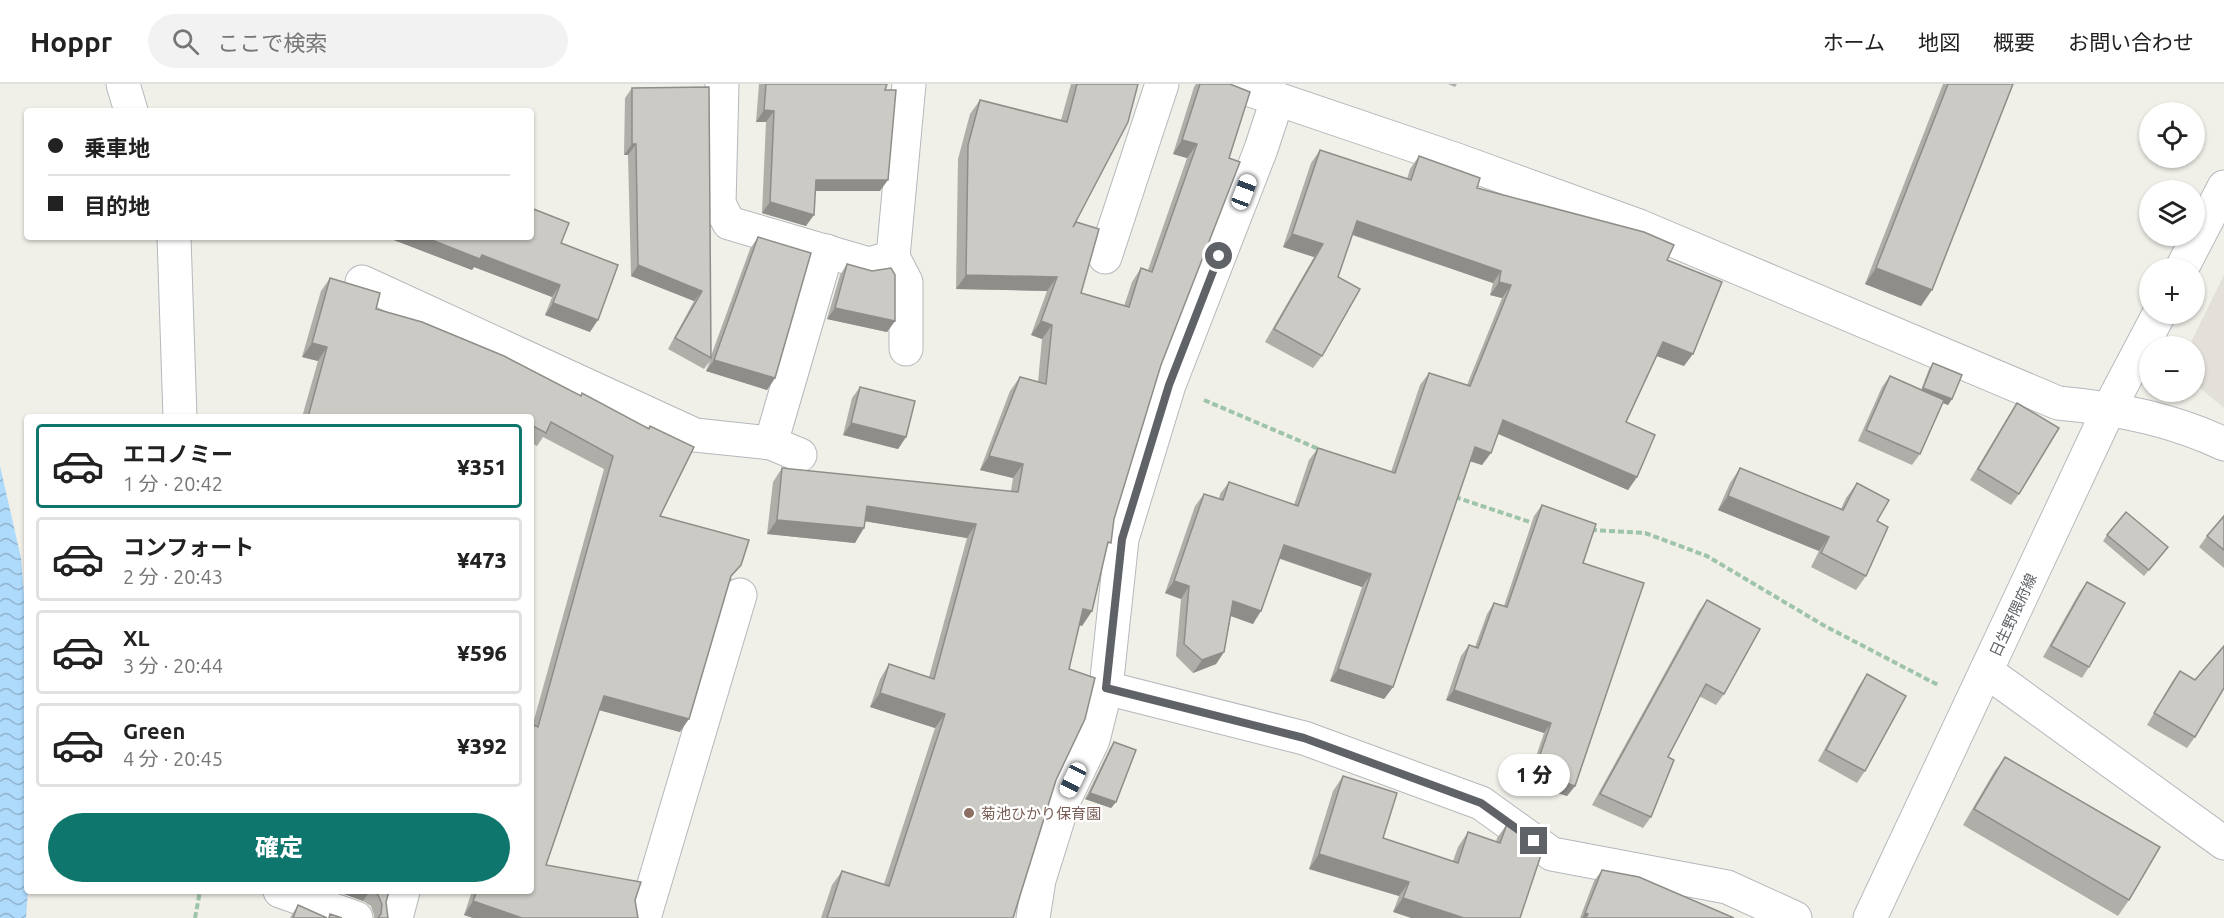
<!DOCTYPE html>
<html lang="ja">
<meta charset="utf-8">
<style>
:root{--surface:#fff;--page:#f2f2f2;--text:#222;--muted:#767676;--line:#e0e0e0;--accent:#0f766e}
body{margin:0;font-family:Ubuntu,"Noto Sans JP",sans-serif;background:var(--page);color:var(--text);height:100vh;display:flex;flex-direction:column;font-size:22px;white-space:nowrap}
*{box-sizing:border-box;margin:0}
p{font-size:20px;color:var(--muted)}
.icon{flex:none;width:33px;height:33px;fill:none;stroke:currentColor;stroke-width:2;stroke-linecap:round;stroke-linejoin:round}
.map{position:relative;flex:1;overflow:hidden}
.details{position:absolute;left:24px;top:330px;width:510px;height:480px;display:flex;flex-direction:column;background:var(--surface);border-radius:6px;box-shadow:0 2px 4px #0004}
.details>*{flex:none}
.banner{position:absolute;left:24px;top:24px;width:510px;height:132px;border-radius:6px;box-shadow:0 2px 4px #0004;display:grid;align-content:center;height:132px;padding:0 24px;background:var(--surface)}
.fabs{position:absolute;left:2139px;top:18px;display:grid;gap:12px}
.fabs a{display:grid;place-items:center;width:66px;height:66px;border-radius:50%;background:var(--surface);box-shadow:0 2px 4px #0004;font-size:30px}
.end{position:absolute;width:27px;height:27px;margin:-14px;border:8px solid #5f6367;background:#fff;box-shadow:0 0 0 3px #fff}
.from{border-radius:50%}
.bubble{position:absolute;height:42px;border-radius:21px;background:var(--surface);box-shadow:0 2px 4px #0004;font-size:20px;font-weight:800;line-height:42px;text-align:center}
.car{position:absolute;width:18px;height:36px;margin:-18px -9px;border-radius:8px;box-shadow:0 0 4px 2px #0007;background:linear-gradient(#fff 24%,#345 0 40%,#fff 0 76%,#345 0 86%,#fff 0)}
.banner b{display:flex;align-items:center;gap:21px;height:57px;font-size:22px}
.banner b+b{border-top:2px solid var(--line)}
.banner i{width:15px;height:15px;background:var(--text)}
ul{padding:10px 0 0;list-style:none}
li{display:flex;align-items:center;gap:18px;height:84px;margin:0 12px 9px;padding:0 12px;border:3px solid var(--line);border-radius:6px}
li div{flex:1}
li b{display:block;font-size:22px}
li em{font-style:normal;font-weight:800}
li.active{border-color:var(--accent)}
li>.icon{width:54px;height:54px;stroke-width:1.5}
.primary-button{display:flex;gap:12px;margin-top:auto;padding:12px 24px}
.primary-button a{flex:1;height:69px;border-radius:36px;background:var(--accent);color:#fff;font-size:24px;font-weight:800;line-height:69px;text-align:center}
header{display:flex;align-items:center;gap:36px;box-sizing:border-box;height:84px;padding:0 30px;background:var(--surface);border-bottom:2px solid var(--line)}
header strong{font-size:28px}
nav{display:flex;gap:33px;margin-inline-start:auto;font-size:21px}
.search{width:420px;height:54px;background:var(--page);display:flex;align-items:center;gap:15px;box-sizing:border-box;padding:0 21px;border-radius:33px;color:var(--muted);font-size:22px}
.map>svg:first-child{display:block}
.education{fill:#e3e0d9}
.water{fill:url(#water-waves)}
.lines{fill:none;stroke-linecap:round;stroke-linejoin:round}
.street-casing{stroke:#b5b8bc;stroke-width:35}
.secondary-casing{stroke:#b6babe;stroke-width:35}
.path{stroke:#9ec4a9;stroke-width:4;stroke-dasharray:6 3;stroke-linecap:butt}
.street{stroke:#fff;stroke-width:33}
.secondary{stroke:#fff;stroke-width:33}
.wall{fill:#afaea9}
.shaded-wall{fill:#8f8d89}
.building{fill:#cccac4;stroke:#8f8d89;stroke-width:1.5}
.route{stroke:#5f6367;stroke-width:8}
.education-dot{fill:#8d6e63;stroke:#fff;stroke-width:2}
.labels{text-anchor:middle;dominant-baseline:central;stroke-width:4.5;stroke-linejoin:round;paint-order:stroke}
.street-label{font-size:15px;fill:#5f6367;stroke:#fff}
.education-label{font-size:15px;fill:#785e54;stroke:#fff;text-anchor:start}
</style>
<header>
<strong>Hoppr</strong>
<div class="search"><svg class="icon" aria-label="search" viewBox="0 0 24 24"><circle cx="10" cy="10" r="6"/><path d="M15 15l6 6"/></svg>ここで検索</div>
<nav><a>ホーム</a><a>地図</a><a>概要</a><a>お問い合わせ</a></nav>
</header>
<div class="map">
<svg width="2224" height="834" viewBox="0 0 2224 834">
<defs>
<pattern id="water-waves" width="16" height="10" patternUnits="userSpaceOnUse" patternTransform="scale(1.5)"><rect width="16" height="10" fill="#aedafb"/><path d="M0 5q4-4 8 0t8 0" fill="none" stroke="#91b4cf"/></pattern>
</defs>
<rect width="100%" height="100%" fill="#f0efe8"/>
<polygon class="education" points="2224,191 2224,324 2195,300 2194,262 2189,262"/>
<polygon class="water" points="0,382 21,474 27,547 28,807 26,834 0,834"/>
<g class="lines">
<g class="street-casing">
<g id="street">
<polyline points="123,0 131,27"/>
<polyline points="722,0 719,120 729,139 869,180 893,173 909,0"/>
<path d="M 1233,0 L 1457,76 L 1639,142 L 2058,319 C 2115,324 2172,335 2224,360"/>
<polyline points="174,153 180,333"/>
<polyline points="893,173 906,198 906,265"/>
<polyline points="1105,173 1162,0"/>
<polyline points="362,198 695,351 771,359 800,371"/>
<polyline points="771,359 827,167"/>
<polyline points="1986,587 2224,759"/>
<polyline points="1106,604 1304,654 1481,719 1552,770 1727,803 1795,834"/>
<polyline points="280,807 356,834"/>
<polyline points="396,834 403,807"/>
<polyline points="644,834 740,511"/>
<polyline points="1033,834 1039,796 1064,716 1093,656 1106,604 1122,455 1169,301 1261,65 1277,16"/>
</g>
</g>
<g class="secondary-casing">
<g id="secondary">
<polyline points="2182,184 2224,103"/>
<polyline points="1870,834 2110,323 2159,230"/>
</g>
</g>
<g class="path">
<polyline points="1204,316 1321,366"/>
<polyline points="1455,413 1536,440"/>
<polyline points="1591,446 1645,449 1707,472 1823,541 1938,601"/>
<polyline points="195,834 200,807"/>
</g>
<use href="#street" class="street"/>
<use href="#secondary" class="secondary"/>
</g>
<g class="wall">
<polygon points="759,0 887,0 885,6 880,107 815,107 806,142 762,129 766,38 756,38"/>
<polygon points="1071,0 1138,0 1076,138 1081,209 1124,222 1132,198 1141,184 1148,186 1187,74 1173,70 1194,3 1196,0 1230,0 1161,281 1114,435 1106,467 1092,527 1082,542 1079,541 1069,585 1056,696 1013,834 821,834 832,801 842,787 884,800 935,644 870,623 880,595 889,580 929,593 967,454 865,437 855,459 767,450 773,398 782,384 1011,407 1013,394 980,386 1010,307 1020,293 1038,298 1042,255 1031,251 1047,207 956,205 958,75 970,30 980,16 1061,36"/>
<polygon points="1448,0 1457,0 1455,3"/>
<polygon points="1943,0 2013,0 1921,222 1865,200"/>
<polygon points="709,3 711,272 750,165 758,153 775,294 767,306 706,287 710,277 704,285 668,265 694,217 631,192 628,71 624,71 625,14 632,4"/>
<polygon points="1320,66 1407,95 1410,85 1419,72 1477,104 1667,176 1684,282 1657,272 1626,338 1637,393 1628,406 1498,350 1482,381 1470,377 1393,603 1384,615 1330,597 1362,503 1280,475 1253,540 1231,532 1224,568 1216,580 1193,589 1176,572 1181,515 1165,509 1195,422 1204,410 1219,415 1220,410 1229,398 1294,421 1309,376 1318,364 1391,388 1420,301 1429,289 1467,301 1502,214 1490,211 1493,199 1352,151 1338,193 1322,272 1313,284 1265,258 1314,173 1283,163 1311,79"/>
<polygon points="386,153 561,159 590,248 545,231 552,213 474,183 472,186"/>
<polygon points="847,180 895,237 887,248 827,235 840,191"/>
<polygon points="330,194 376,225 580,312 649,344 650,342 660,432 732,495 730,497 680,648 599,626 546,781 635,816 638,834 473,834 464,831 472,807 531,807 531,645 532,643 604,385 543,353 537,362 531,359 531,333 302,333 318,277 302,273 321,207"/>
<polygon points="1933,279 1952,315 1948,321 1943,319 1920,370 1912,381 1858,357 1882,303 1890,292 1921,306 1929,285"/>
<polygon points="860,303 906,353 898,365 843,351 852,314"/>
<polygon points="2017,319 2019,410 2011,421 1970,396 2009,331"/>
<polygon points="1740,384 1841,425 1846,414 1857,399 1877,437 1866,492 1856,506 1811,483 1819,467 1718,426 1730,399"/>
<polygon points="1542,421 1583,479 1575,702 1567,712 1527,699 1544,649 1446,616 1461,572 1469,561 1475,563 1487,530 1494,519 1504,522 1534,432"/>
<polygon points="2224,432 2224,484 2199,463 2207,452"/>
<polygon points="2107,451 2163,469 2144,492 2103,457"/>
<polygon points="2087,498 2089,583 2082,594 2043,573 2079,509"/>
<polygon points="1707,516 1724,610 1716,621 1699,612 1668,673 1651,733 1643,744 1592,721 1699,527"/>
<polygon points="2180,587 2195,653 2187,664 2147,641 2172,598"/>
<polygon points="1867,590 1865,687 1857,699 1818,677 1859,602"/>
<polygon points="1114,658 1116,718 1111,724 1085,715 1110,664"/>
<polygon points="2005,673 2129,816 2118,832 1963,741 1994,688"/>
<polygon points="1343,692 1383,754 1453,777 1458,763 1468,748 1496,758 1497,754 1507,740 1543,765 1393,828 1399,812 1309,785 1333,707"/>
<polygon points="1602,786 1734,834 1580,834 1594,797"/>
<polygon points="336,807 389,807 386,818 388,834 374,834 374,831 371,822 363,817"/>
<polygon points="298,821 327,834 290,834"/>
</g>
<g class="shaded-wall">
<polygon points="764,26 774,27 766,38 756,38"/>
<polygon points="1182,56 1197,60 1187,74 1173,70"/>
<polygon points="632,60 636,60 628,71 624,71"/>
<polygon points="816,96 888,96 880,107 808,107"/>
<polygon points="770,118 814,131 806,142 762,129"/>
<polygon points="1357,137 1501,187 1493,199 1348,149"/>
<polygon points="1292,150 1323,160 1314,173 1283,163"/>
<polygon points="386,153 424,153 482,171 560,201 552,213 474,183 472,186"/>
<polygon points="638,181 702,207 694,217 631,192"/>
<polygon points="1876,184 1932,206 1921,222 1865,200"/>
<polygon points="966,191 1057,193 1047,207 956,205"/>
<polygon points="1499,198 1511,201 1502,214 1490,211"/>
<polygon points="553,219 598,236 590,248 545,231"/>
<polygon points="835,224 895,237 887,248 827,235"/>
<polygon points="1041,237 1052,241 1042,255 1031,251"/>
<polygon points="1663,258 1693,270 1684,282 1654,271"/>
<polygon points="312,259 327,263 318,277 302,273"/>
<polygon points="714,276 775,294 767,306 706,287"/>
<polygon points="1923,304 1952,315 1948,321 1919,310"/>
<polygon points="1503,336 1637,393 1628,406 1494,348"/>
<polygon points="851,339 906,353 898,365 843,351"/>
<polygon points="1475,363 1491,369 1482,381 1466,376"/>
<polygon points="989,372 1023,380 1013,394 980,386"/>
<polygon points="1728,412 1829,453 1819,467 1718,426"/>
<polygon points="867,422 976,440 967,454 857,436"/>
<polygon points="777,436 864,444 855,459 767,450"/>
<polygon points="1284,461 1371,490 1362,503 1276,473"/>
<polygon points="1174,497 1189,502 1181,515 1165,509"/>
<polygon points="1233,517 1261,527 1253,540 1225,530"/>
<polygon points="1083,525 1092,527 1082,542 1073,539"/>
<polygon points="1224,568 1216,580 1193,589 1202,576"/>
<polygon points="1338,585 1393,603 1384,615 1330,597"/>
<polygon points="1454,606 1551,639 1544,649 1446,616"/>
<polygon points="880,609 945,630 935,644 870,623"/>
<polygon points="604,612 689,635 680,648 595,625"/>
<polygon points="1534,688 1575,702 1567,712 1527,699"/>
<polygon points="1090,709 1116,718 1111,724 1085,715"/>
<polygon points="1319,770 1409,798 1399,812 1309,785"/>
<polygon points="336,807 370,807 363,817"/>
<polygon points="1403,814 1464,834 1411,834 1393,828"/>
<polygon points="473,817 522,834 473,834 464,831"/>
<polygon points="1585,829 1588,830 1585,834 1582,834"/>
</g>
<g class="building">
<polygon points="766,0 887,0 885,6 896,6 888,96 816,96 814,131 770,118 774,27 764,26"/>
<polygon points="1077,0 1138,0 1128,38 1073,143 1076,138 1099,145 1081,209 1129,223 1141,184 1152,188 1197,60 1182,56 1200,0 1230,0 1250,8 1229,74 1240,78 1161,281 1114,435 1111,459 1108,458 1092,527 1083,525 1069,585 1095,594 1085,635 1056,696 1013,834 827,834 842,787 889,802 945,630 880,609 889,580 934,595 976,440 867,422 864,444 777,436 782,384 1018,408 1023,380 989,372 1020,293 1046,300 1052,241 1041,237 1057,193 966,191 968,61 980,16 1067,38"/>
<polygon points="1948,0 2013,0 1932,206 1876,184"/>
<polygon points="709,3 711,274 675,254 702,207 638,181 636,60 632,60 632,4"/>
<polygon points="1320,66 1411,96 1419,72 1480,94 1477,104 1644,148 1674,161 1667,176 1722,198 1693,270 1663,258 1626,338 1655,351 1637,393 1503,336 1491,369 1475,363 1393,603 1338,585 1371,490 1284,461 1261,527 1233,517 1224,568 1202,576 1184,560 1189,502 1174,497 1204,410 1223,416 1229,398 1298,422 1318,364 1395,389 1429,289 1470,302 1511,201 1499,198 1501,187 1357,137 1338,193 1360,205 1322,272 1274,245 1323,160 1292,150"/>
<polygon points="531,124 569,139 561,159 618,181 598,236 553,219 560,201 482,171 480,175 424,153 531,153"/>
<polygon points="758,153 811,169 775,294 714,276"/>
<polygon points="847,180 872,187 891,184 895,191 895,237 835,224"/>
<polygon points="330,194 380,209 376,225 422,238 504,272 581,312 582,309 649,345 650,342 694,363 660,432 749,456 741,481 731,492 689,635 604,612 546,781 641,798 635,816 638,834 522,834 473,817 477,807 531,807 531,649 534,641 538,643 613,372 551,338 546,349 531,341 531,333 308,333 327,263 312,259"/>
<polygon points="1933,279 1962,291 1952,315 1923,304"/>
<polygon points="1890,292 1944,316 1920,370 1866,346"/>
<polygon points="860,303 915,317 906,353 851,339"/>
<polygon points="2017,319 2059,344 2019,410 1978,385"/>
<polygon points="1740,384 1843,426 1857,399 1889,416 1877,437 1888,443 1866,492 1821,469 1829,453 1728,412"/>
<polygon points="1542,421 1596,440 1583,479 1644,499 1575,702 1534,688 1551,639 1454,606 1469,561 1478,564 1494,519 1507,523"/>
<polygon points="2126,428 2168,463 2149,486 2107,451"/>
<polygon points="2224,432 2224,466 2207,452"/>
<polygon points="2087,498 2125,519 2089,583 2051,562"/>
<polygon points="1707,516 1760,545 1724,610 1706,600 1668,673 1674,676 1651,733 1600,710"/>
<polygon points="2224,562 2224,604 2195,653 2154,629 2180,587 2195,596"/>
<polygon points="1867,590 1906,612 1865,687 1826,666"/>
<polygon points="1114,658 1136,666 1116,718 1090,709"/>
<polygon points="2005,673 2160,763 2129,816 1974,725"/>
<polygon points="1343,692 1397,709 1383,754 1458,779 1468,748 1500,759 1507,740 1543,765 1520,834 1464,834 1403,814 1409,798 1319,770"/>
<polygon points="1602,786 1639,793 1734,834 1586,834 1588,830 1585,829"/>
<polygon points="373,807 389,807 386,818 388,834 378,834 381,830 382,820 378,811"/>
<polygon points="298,821 327,834 293,834"/>
<polygon points="330,830 342,834 329,834"/>
</g>
<g class="lines">
<polyline class="route" points="1219,172 1169,301 1122,455 1106,604 1304,654 1481,719 1534,757"/>
</g>
<circle class="education-dot" cx="969" cy="729" r="6"/>
<g class="labels">
<g class="street-label">
<text transform="translate(2013 531) rotate(-65)">日生野隈府線</text>
</g>
<g class="education-label">
<text x="981" y="729">菊池ひかり保育園</text>
</g>
</g>
</svg>
<div class="fabs">
<a><svg class="icon" aria-label="locate" viewBox="0 0 24 24"><circle cx="12" cy="12" r="6"/><path d="M12 2v4M12 18v4M2 12h4M18 12h4"/></svg></a>
<a><svg class="icon" aria-label="layers" viewBox="0 0 24 24"><path d="M12 4l9 5-9 5-9-5zM3 14l9 5 9-5"/></svg></a>
<a>+</a>
<a>−</a>
</div>
<i class="end from" style="left:1219px;top:172px"></i>
<i class="end" style="left:1534px;top:757px"></i>
<div class="bubble" style="left:1498px;top:670px;width:72px">1 分</div>
<i class="car" style="left:1244px;top:108px;rotate:21deg"></i>
<i class="car" style="left:1073px;top:696px;rotate:206deg"></i>
<div class="banner">
<b><i class="from"></i>乗車地</b>
<b><i></i>目的地</b>
</div>
<section class="details">
<ul>
<li class="active"><svg class="icon" aria-label="car" viewBox="0 0 24 24"><path d="M5 17H2v-5l4-1 3-4h7l3 4 3 1v5h-3M9 17h6M6 11h13"/><circle cx="7" cy="17" r="2"/><circle cx="17" cy="17" r="2"/></svg><div><b>エコノミー</b><p>1 分 · 20:42</p></div><em>¥351</em></li>
<li><svg class="icon" aria-label="car" viewBox="0 0 24 24"><path d="M5 17H2v-5l4-1 3-4h7l3 4 3 1v5h-3M9 17h6M6 11h13"/><circle cx="7" cy="17" r="2"/><circle cx="17" cy="17" r="2"/></svg><div><b>コンフォート</b><p>2 分 · 20:43</p></div><em>¥473</em></li>
<li><svg class="icon" aria-label="car" viewBox="0 0 24 24"><path d="M5 17H2v-5l4-1 3-4h7l3 4 3 1v5h-3M9 17h6M6 11h13"/><circle cx="7" cy="17" r="2"/><circle cx="17" cy="17" r="2"/></svg><div><b>XL</b><p>3 分 · 20:44</p></div><em>¥596</em></li>
<li><svg class="icon" aria-label="car" viewBox="0 0 24 24"><path d="M5 17H2v-5l4-1 3-4h7l3 4 3 1v5h-3M9 17h6M6 11h13"/><circle cx="7" cy="17" r="2"/><circle cx="17" cy="17" r="2"/></svg><div><b>Green</b><p>4 分 · 20:45</p></div><em>¥392</em></li>
</ul>
<div class="primary-button"><a>確定</a></div>
</section>
</div>
